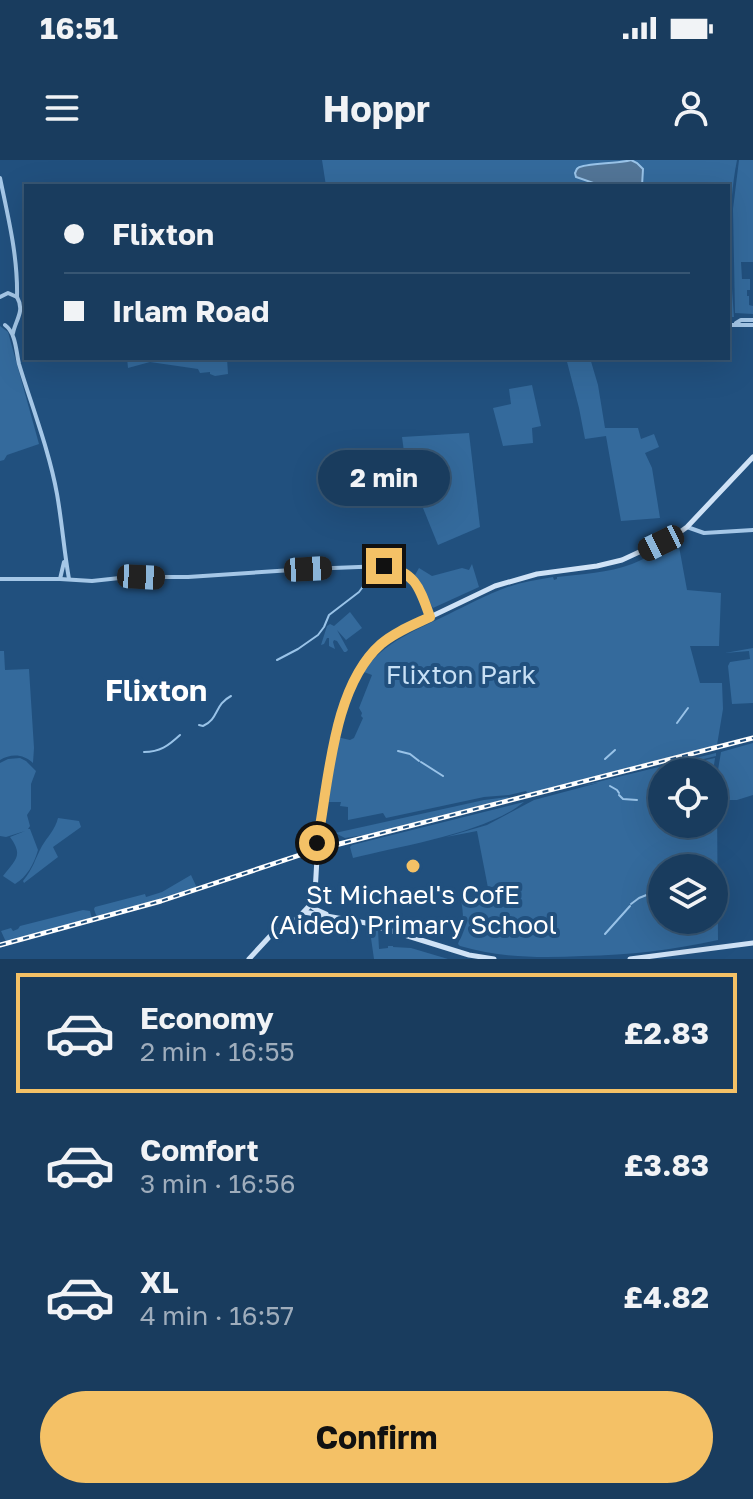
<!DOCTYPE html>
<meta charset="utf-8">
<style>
:root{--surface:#193c5e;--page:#264767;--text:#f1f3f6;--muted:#9fadbc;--line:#375673;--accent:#f4c166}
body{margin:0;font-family:"Golos Text",sans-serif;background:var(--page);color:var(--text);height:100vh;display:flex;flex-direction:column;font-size:30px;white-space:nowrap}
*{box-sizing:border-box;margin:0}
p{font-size:26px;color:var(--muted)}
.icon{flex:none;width:44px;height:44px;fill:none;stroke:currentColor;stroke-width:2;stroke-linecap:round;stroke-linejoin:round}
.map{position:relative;height:799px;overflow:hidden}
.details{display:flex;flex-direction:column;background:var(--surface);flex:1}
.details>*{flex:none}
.hud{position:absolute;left:24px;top:24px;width:706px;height:176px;border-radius:0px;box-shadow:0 8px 32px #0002,0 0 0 2px var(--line);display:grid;align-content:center;height:176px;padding:0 40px;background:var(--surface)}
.tools{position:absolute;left:648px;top:598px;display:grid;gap:16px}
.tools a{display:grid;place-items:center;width:80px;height:80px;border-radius:50%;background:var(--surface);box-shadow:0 8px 32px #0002,0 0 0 2px var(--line);font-size:40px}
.end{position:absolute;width:36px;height:36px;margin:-18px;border:10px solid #f4c166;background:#111;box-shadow:0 0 0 4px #111}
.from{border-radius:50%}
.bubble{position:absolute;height:56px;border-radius:28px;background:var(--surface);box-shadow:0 8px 32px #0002,0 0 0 2px var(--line);font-size:26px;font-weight:700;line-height:56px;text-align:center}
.car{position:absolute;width:24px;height:48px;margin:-24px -12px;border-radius:10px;box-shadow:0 0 6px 2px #0007;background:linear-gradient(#222 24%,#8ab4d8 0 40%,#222 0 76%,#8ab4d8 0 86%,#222 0)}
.hud b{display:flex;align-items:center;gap:28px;height:76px;font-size:30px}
.hud b+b{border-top:2px solid var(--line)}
.hud i{width:20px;height:20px;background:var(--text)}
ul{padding:14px 0 0;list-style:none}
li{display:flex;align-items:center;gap:24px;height:120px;margin:0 16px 12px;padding:0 24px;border:4px solid transparent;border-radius:0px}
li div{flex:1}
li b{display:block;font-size:30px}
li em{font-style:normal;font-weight:700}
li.on{border-color:var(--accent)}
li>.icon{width:72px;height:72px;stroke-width:1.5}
.button{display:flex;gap:16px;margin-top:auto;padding:16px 40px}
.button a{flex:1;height:92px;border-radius:48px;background:var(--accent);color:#111;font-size:32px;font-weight:700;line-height:92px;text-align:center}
.status{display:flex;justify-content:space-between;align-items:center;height:56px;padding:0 40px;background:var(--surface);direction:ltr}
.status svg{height:22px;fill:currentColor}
header{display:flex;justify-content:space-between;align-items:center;height:104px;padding:0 40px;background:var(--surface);font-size:36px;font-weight:700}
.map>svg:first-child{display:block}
.green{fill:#346a9c;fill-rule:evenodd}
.water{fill:#527597;stroke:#99c3e8;stroke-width:2}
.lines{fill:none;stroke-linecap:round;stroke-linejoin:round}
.stream{stroke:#99c3e8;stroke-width:2}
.tertiary{stroke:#a5c7e7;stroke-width:4}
.secondary{stroke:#cfe2f6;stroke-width:5}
.rail-casing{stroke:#fff;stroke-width:5}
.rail{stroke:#21507e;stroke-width:2;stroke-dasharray:6;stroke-linecap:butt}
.secondary-bridge{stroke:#cfe2f6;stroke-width:5}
.route{stroke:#f4c166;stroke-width:10}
.poi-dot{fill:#f4c166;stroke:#21507e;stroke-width:3}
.labels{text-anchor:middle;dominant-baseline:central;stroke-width:8;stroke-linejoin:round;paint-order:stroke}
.park-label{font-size:26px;fill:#c8e0f5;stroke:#21507e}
.poi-label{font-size:26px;fill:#fff;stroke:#21507e}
.quarter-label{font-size:30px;font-weight:bold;fill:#fff;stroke:#21507e}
</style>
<div class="status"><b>16:51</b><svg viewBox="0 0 49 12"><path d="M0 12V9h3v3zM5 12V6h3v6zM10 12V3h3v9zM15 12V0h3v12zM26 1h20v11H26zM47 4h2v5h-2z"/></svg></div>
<header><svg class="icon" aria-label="menu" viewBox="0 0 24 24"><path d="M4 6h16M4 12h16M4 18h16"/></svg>Hoppr<svg class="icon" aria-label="person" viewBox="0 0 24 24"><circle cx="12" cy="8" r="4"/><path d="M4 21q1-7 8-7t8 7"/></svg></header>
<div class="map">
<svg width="753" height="799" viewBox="0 0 753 799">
<rect width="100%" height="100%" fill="#21507e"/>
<g class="green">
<path d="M 322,0 L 737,0 C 727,51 730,105 734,157 L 728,157 L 728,26 L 326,26 Z"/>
<polygon points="739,0 753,0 753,102 741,102 742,119 750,119 750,130 747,130 747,136 749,136 749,145 753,146 753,154 735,153 733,49"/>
<polygon points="0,166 8,172 39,284 7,295 4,300 0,301"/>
<polygon points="127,198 227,198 228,214 215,216 210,214 210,212 200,213 198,209 150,202 128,208"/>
<polygon points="566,198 590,198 598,225 605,268 638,268 641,279 654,274 659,287 645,293 652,308 660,358 621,361 606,276 585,279 579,248"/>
<polygon points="532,225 541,266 532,268 533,283 503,286 493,248 511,244 509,229"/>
<polygon points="469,273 480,367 438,385 406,306 402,277"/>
<path d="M 678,381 L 687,430 L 721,433 L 719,486 L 690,486 L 700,523 L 722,523 L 723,549 L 717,585 L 528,634 L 526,631 L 509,635 L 484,637 L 386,658 L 383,653 L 348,660 L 348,647 L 340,646 L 341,642 L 329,642 L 337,577 L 350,580 L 354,578 L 363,558 L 361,556 L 362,553 L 359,548 L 372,515 L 364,512 C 382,482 419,469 449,454 C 467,445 486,435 505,428 C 521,422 537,420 553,417 L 554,420 L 557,419 L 557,417 C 582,414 608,413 632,404 C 648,398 662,388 678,381 Z"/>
<polygon points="472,404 479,427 433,448 415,415 419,408 432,416 462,408 469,410"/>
<polygon points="350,452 362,468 346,480 337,470 348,490 346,492 344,492 337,481 334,480 333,482 335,489 329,486 329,478 327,478 324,484 321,485 327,466 330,464 334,466"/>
<polygon points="753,488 753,543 732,544 728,506 730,502 750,499 749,491 725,493"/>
<path d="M 0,491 L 4,491 L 5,510 L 29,509 L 34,588 L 33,603 C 24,594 11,593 0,600 Z"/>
<path d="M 753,583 L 753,635 L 737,640 L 717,640 L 718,780 C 673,790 629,795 583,796 C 540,798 501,798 460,786 L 458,784 C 464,768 464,756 461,740 L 489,733 L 477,671 L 446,677 L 487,665 L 534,640 L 598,623 L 581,626 L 716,593 L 716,596 L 695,601 L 691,603 L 715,598 L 713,612 L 662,612 L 662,664 L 714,664 L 714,616 L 717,616 L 721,592 ZM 662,708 L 714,708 L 714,760 L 662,760 Z"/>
<path d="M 20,598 L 26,601 L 36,611 L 31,624 L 31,649 L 27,655 L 30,666 L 28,669 L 30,669 L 38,690 C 34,704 27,717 15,724 L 3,716 C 15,700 24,696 10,677 L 25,671 L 6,677 L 0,676 L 0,603 L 8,599 Z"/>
<polygon points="508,637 509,638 499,641 371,674 345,678 335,673 484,640"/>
<path d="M 524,642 C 486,673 401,686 353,698 L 350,687 L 352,685 Z"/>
<path d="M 58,658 L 79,661 L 81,667 L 53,687 L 58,697 L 24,723 L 23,721 C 33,709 35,699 42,686 C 48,676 55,670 58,658 Z"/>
<polygon points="191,715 197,728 97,758 94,749 95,747 145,734 146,737 162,732"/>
<polygon points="83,750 90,751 92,759 6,782 1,771 11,768 13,771 18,769 20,766"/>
<polygon points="378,770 379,789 388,788 388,786 393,786 393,787 411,788 448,799 374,799 370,771"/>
</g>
<path class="water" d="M 631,0 L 637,3 L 643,9 L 642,26 L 602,26 L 576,17 L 575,13 C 576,12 576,9 578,8 C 585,3 618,4 631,0 Z"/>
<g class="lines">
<g class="stream">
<polyline points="277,500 298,489 318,475 324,467 329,455 359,432 370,417"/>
<polyline points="677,563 688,548"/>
<path d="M 199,565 L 203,566 C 219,559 214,545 231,536"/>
<polyline points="398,591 410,594 419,601"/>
<path d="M 144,592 C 160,592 168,586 180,575"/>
<polyline points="605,599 615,590"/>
<polyline points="421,602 443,616"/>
<polyline points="610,626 617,630 619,633"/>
<polyline points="619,635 623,639 637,640"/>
<polyline points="631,744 639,738 659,730"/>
<polyline points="605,774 630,746"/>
</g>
<g class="tertiary">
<path d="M 0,18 C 8,57 18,96 17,137"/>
<path d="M 0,137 L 8,133 L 17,137 C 25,151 16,159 13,173"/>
<polyline points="736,163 741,160 753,160"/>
<path d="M 5,165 C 16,173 16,191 19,204 C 32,247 49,290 57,334 C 62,362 64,391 69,419"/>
<polyline points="728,165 753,165"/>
<polyline points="687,367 704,373 753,370"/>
<polyline points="0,419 60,419 92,421 129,417 188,417 308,409 384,406 400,410 412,418 430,457"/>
<polyline points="60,419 64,402"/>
</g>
<g class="secondary">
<polyline points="317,683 338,561 361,508 369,497 383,483 403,470 495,426 537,414 597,406 622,400 676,375 687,367 753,297"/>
<polyline points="310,745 317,750 326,754"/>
<polyline points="304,752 366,763 469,795 494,799"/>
<polyline points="249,799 272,774 299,757 310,745 315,733 317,698"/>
<polyline points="630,799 753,783"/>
</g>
<g class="rail-casing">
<polyline id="rail" points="0,785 161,741 312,691 753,578"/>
</g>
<use href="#rail" class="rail"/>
<polyline class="secondary-bridge" points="317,698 317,683"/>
</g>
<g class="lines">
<path class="route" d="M 317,683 C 329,623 332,527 381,484 C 395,472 413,465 430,457 C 420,429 416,412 384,406"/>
</g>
<circle class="poi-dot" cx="413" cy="706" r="8"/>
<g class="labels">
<g class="park-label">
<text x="461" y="514">Flixton Park</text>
</g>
<g class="poi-label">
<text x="413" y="734">St Michael's CofE<tspan x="413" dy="30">(Aided) Primary School</tspan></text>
</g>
<g class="quarter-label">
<text x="156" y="530">Flixton</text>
</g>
</g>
</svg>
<div class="tools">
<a><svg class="icon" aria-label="locate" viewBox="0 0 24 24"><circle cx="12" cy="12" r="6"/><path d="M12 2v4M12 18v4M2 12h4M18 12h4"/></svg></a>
<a><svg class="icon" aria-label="layers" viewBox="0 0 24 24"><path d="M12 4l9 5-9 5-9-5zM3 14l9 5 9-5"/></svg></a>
</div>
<i class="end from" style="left:317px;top:683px"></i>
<i class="end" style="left:384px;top:406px"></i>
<div class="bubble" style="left:318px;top:290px;width:132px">2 min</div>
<i class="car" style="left:661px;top:383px;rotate:244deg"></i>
<i class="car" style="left:308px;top:409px;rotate:87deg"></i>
<i class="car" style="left:141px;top:417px;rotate:93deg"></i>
<div class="hud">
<b><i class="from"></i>Flixton</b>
<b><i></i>Irlam Road</b>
</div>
</div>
<section class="details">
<ul>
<li class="on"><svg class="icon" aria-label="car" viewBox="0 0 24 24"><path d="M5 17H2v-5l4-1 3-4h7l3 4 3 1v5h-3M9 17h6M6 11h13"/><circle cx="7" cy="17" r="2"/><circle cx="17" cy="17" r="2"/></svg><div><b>Economy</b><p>2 min · 16:55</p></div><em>£2.83</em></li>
<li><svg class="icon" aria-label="car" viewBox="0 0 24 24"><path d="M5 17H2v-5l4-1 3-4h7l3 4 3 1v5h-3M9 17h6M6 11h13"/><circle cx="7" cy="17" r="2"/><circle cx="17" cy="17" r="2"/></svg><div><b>Comfort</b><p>3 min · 16:56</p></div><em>£3.83</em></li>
<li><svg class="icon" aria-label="car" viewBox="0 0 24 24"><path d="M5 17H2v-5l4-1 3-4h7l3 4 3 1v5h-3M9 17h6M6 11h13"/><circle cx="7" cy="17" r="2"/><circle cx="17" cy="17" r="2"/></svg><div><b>XL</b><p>4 min · 16:57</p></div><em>£4.82</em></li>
</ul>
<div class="button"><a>Confirm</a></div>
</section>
